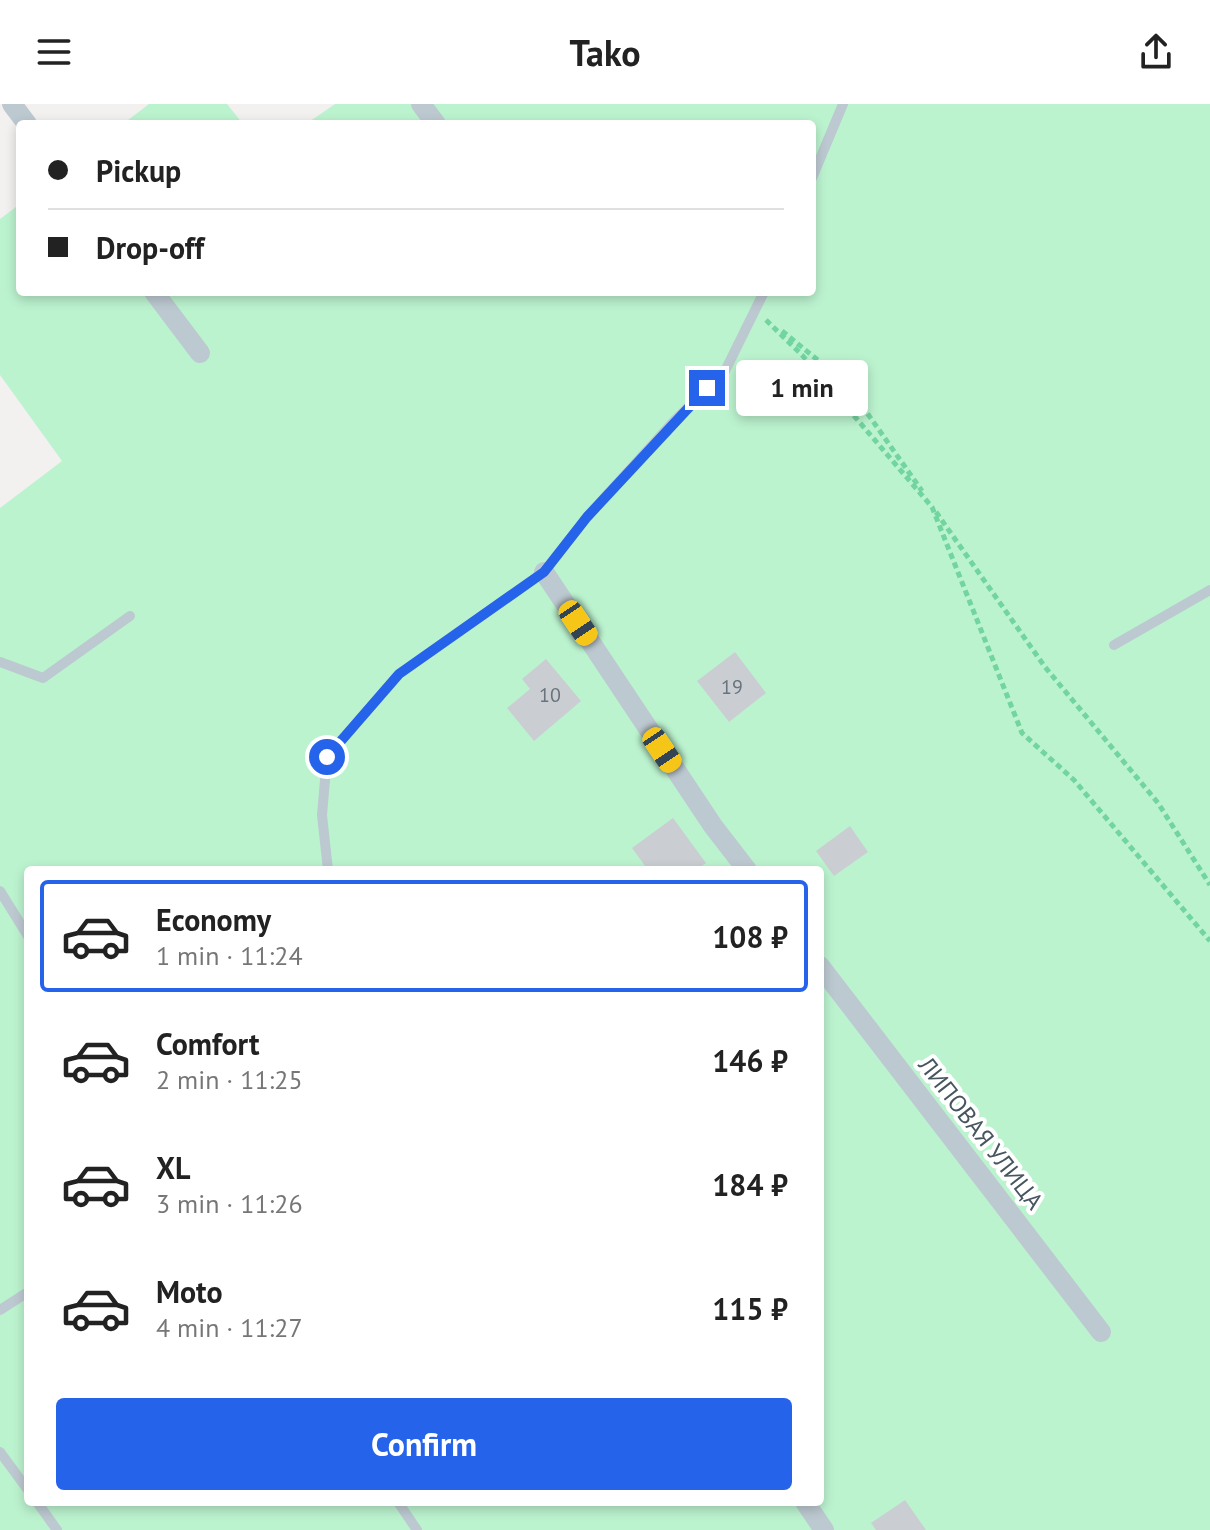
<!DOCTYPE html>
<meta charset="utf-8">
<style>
:root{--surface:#fff;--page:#f2f2f2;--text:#222;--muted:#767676;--line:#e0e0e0;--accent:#2563eb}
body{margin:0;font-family:"PT Sans",sans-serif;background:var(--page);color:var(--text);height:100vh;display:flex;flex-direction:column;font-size:30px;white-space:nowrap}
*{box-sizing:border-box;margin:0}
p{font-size:26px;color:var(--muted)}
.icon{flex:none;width:44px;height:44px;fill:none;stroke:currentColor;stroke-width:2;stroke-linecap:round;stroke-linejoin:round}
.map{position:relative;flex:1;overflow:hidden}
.sheet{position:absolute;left:24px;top:762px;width:800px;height:640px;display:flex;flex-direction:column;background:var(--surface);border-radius:8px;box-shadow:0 4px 12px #0003}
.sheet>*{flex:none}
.banner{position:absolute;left:16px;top:16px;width:800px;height:176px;border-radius:8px;box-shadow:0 4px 12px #0003;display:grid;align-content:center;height:176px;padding:0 32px;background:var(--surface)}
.end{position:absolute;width:36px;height:36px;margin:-18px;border:10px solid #2563eb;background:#fff;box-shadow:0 0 0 4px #fff}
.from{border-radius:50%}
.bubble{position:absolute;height:56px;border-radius:8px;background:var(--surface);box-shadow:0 4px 12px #0003;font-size:26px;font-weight:700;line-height:56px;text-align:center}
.car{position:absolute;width:24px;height:48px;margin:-24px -12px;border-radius:10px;box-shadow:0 0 6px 2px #0007;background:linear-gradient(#f5c518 24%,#345 0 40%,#f5c518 0 76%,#345 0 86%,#f5c518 0)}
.banner b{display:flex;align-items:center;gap:28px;height:76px;font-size:30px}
.banner b+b{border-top:2px solid var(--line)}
.banner i{width:20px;height:20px;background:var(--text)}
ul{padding:14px 0 0;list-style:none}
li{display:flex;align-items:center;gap:24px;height:112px;margin:0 16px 12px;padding:0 16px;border:4px solid transparent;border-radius:8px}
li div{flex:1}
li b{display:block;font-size:30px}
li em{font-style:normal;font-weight:700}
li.active{border-color:var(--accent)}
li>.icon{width:72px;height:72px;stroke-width:1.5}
.button{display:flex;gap:16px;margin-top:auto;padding:16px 32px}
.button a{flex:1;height:92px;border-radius:8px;background:var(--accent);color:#fff;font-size:32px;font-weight:700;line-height:92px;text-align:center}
header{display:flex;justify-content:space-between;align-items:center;height:104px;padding:0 32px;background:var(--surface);font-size:36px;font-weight:700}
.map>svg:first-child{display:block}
.green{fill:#bcf3cf;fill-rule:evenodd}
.building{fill:#caced3}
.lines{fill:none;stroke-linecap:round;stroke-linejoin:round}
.path{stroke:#72d49f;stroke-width:5;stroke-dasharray:6 4;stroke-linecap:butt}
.service{stroke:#bdc9d1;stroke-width:10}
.minor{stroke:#bdc9d1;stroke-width:20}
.route{stroke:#2563eb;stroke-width:10}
.labels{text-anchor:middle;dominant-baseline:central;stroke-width:8;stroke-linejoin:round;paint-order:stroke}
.number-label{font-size:20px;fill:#68737d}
.street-label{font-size:24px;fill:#475560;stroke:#fff}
</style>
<header><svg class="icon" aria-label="menu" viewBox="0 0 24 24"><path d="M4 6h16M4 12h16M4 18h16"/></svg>Tako<svg class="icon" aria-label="share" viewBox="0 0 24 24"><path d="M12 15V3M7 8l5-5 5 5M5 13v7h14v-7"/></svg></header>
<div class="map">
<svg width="1210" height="1426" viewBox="0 0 1210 1426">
<rect width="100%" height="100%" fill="#f3f0f0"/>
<g class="green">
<polygon points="149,0 227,0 243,20 123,20"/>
<path d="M 335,0 L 1210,0 L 1210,1426 L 0,1426 L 0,404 L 62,357 L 0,271 L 0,115 L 20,100 L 20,188 L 812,188 L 812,20 L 306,20 ZM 28,766 L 820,766 L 820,1398 L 28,1398 Z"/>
</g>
<g class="building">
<polygon points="735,548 766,589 729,618 697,577"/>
<polygon points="546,555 581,597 534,637 507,604 530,585 522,575"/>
<polygon points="673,714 706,759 696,766 648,766 632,744"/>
<polygon points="850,722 868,748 834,772 816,747"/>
<polygon points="905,1396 926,1426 876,1426 871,1419"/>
</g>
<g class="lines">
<g class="path">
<polyline points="766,216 802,251 932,403 1022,629 1074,676 1210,837"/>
<polyline points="782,227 846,279 922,387"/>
<polyline points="936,408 1045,563 1158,699 1210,781"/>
</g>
<g class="service">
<polyline points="812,74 843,0"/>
<polyline points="1114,541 1210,486"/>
<polyline points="0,558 43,574 130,512"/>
<polyline points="328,766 322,711 327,653 399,570 544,468 587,413 673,318 725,267 764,188"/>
<polyline points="0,787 28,832"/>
<polyline points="0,1206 28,1188"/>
<polyline points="0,1348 28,1386"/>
<polyline points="37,1398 57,1426"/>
<polyline points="398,1398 417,1426"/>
</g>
<g class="minor">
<polyline points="12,0 27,20"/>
<polyline points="421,0 436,20"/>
<polyline points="154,188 200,249"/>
<polyline points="544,468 713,722 747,766"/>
<polyline points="820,862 1101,1228"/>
<polyline points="805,1398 824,1426"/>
</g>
</g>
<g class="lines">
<polyline class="route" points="327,653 399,570 544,468 587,413 707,284"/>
</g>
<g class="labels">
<g class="number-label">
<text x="732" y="583">19</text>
<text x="550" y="591">10</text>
</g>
<g class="street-label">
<text transform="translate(981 1029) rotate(52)">ЛИПОВАЯ УЛИЦА</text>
</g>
</g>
</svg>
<i class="end from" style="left:327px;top:653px"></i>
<i class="end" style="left:707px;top:284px"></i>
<div class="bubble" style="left:736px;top:256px;width:132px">1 min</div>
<i class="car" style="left:578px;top:519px;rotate:146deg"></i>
<i class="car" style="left:662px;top:646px;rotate:146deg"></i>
<div class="banner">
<b><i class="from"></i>Pickup</b>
<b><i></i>Drop-off</b>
</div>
<section class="sheet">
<ul>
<li class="active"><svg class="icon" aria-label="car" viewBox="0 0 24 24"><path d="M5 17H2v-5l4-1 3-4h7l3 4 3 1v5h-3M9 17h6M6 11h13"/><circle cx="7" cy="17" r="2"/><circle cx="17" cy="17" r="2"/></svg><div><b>Economy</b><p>1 min · 11:24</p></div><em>108 ₽</em></li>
<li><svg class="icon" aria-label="car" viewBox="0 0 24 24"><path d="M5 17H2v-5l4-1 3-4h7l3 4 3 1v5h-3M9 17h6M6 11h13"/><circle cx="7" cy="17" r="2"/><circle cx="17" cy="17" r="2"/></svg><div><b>Comfort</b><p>2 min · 11:25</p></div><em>146 ₽</em></li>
<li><svg class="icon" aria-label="car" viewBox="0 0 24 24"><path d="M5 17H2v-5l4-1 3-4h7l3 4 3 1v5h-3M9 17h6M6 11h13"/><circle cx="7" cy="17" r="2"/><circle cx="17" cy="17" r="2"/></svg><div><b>XL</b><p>3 min · 11:26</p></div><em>184 ₽</em></li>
<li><svg class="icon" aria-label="car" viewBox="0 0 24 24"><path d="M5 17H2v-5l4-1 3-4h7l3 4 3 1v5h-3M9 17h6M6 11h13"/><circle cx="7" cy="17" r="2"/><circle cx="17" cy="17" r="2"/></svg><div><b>Moto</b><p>4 min · 11:27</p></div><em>115 ₽</em></li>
</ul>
<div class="button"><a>Confirm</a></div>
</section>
</div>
